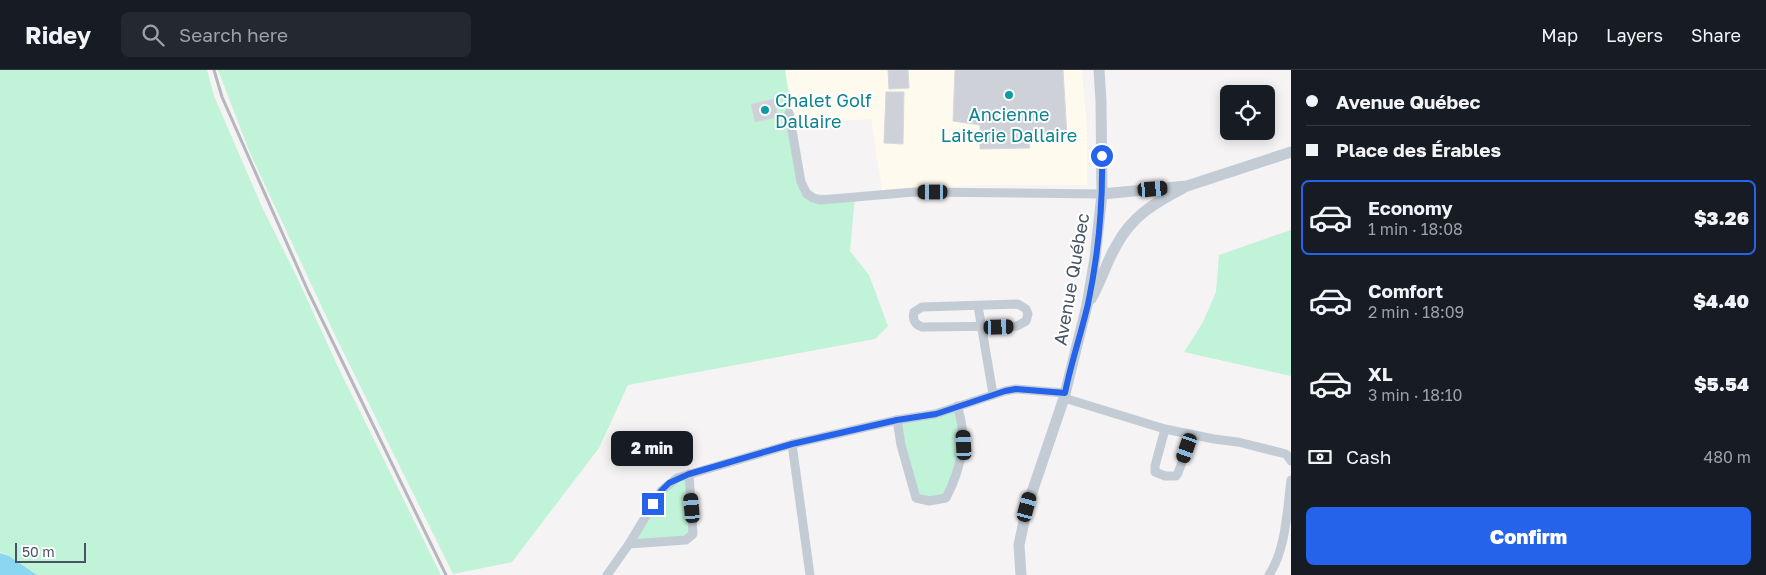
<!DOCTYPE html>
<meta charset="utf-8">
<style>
:root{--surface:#171b24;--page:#242831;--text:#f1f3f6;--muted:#9ea1a6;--line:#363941;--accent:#2563eb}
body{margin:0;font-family:"Golos Text",sans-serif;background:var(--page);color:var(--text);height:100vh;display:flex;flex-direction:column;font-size:19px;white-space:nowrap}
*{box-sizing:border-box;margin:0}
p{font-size:16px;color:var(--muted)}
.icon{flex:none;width:28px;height:28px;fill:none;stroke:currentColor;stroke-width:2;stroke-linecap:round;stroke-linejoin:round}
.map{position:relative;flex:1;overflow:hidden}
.details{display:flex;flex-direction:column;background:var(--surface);width:475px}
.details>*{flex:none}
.top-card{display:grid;align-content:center;height:110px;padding:0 15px;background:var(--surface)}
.fabs{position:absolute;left:1220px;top:15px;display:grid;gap:10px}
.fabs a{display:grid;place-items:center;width:55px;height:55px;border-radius:8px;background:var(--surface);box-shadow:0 2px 12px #0003;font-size:25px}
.scale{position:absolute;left:15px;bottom:12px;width:71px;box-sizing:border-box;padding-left:5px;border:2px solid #495462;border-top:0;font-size:14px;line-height:18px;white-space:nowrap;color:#495462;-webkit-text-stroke:4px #fff;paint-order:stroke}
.end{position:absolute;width:22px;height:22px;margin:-11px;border:6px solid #2563eb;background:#fff;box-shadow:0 0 0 2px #fff}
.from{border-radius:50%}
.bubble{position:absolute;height:35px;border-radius:8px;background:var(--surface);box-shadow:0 2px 12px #0003;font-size:16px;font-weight:800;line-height:35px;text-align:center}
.car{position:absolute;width:15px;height:30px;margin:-15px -8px;border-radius:6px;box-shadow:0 0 4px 1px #0007;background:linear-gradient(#222 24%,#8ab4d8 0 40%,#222 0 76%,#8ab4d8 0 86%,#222 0)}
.top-card b{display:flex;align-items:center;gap:18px;height:48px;font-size:19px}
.top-card b+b{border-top:1px solid var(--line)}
.top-card i{width:12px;height:12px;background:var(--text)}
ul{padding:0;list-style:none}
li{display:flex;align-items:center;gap:15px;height:75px;margin:0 10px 8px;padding:0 5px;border:2px solid transparent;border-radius:8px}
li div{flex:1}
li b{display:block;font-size:19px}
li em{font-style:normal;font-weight:800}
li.active{border-color:var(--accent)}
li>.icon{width:45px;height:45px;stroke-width:1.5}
.pay{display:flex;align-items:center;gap:12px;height:55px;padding:0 15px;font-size:19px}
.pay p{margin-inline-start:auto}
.primary-button{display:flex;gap:10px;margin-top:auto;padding:10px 15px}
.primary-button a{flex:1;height:58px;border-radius:8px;background:var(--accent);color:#fff;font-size:20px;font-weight:800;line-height:58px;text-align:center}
header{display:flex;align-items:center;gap:30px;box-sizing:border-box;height:70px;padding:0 25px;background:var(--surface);border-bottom:1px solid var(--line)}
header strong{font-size:24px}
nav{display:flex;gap:28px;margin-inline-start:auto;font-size:18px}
.search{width:350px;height:45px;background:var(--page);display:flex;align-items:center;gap:12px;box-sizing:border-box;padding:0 18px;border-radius:8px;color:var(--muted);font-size:19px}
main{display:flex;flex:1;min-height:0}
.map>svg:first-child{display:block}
.commercial{fill:#fefaee}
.green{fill:#c0f3d7}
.water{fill:#8bd7f2}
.building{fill:#ced1d8;stroke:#d6d8de}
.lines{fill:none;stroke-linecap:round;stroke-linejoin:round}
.minor{stroke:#c3ccd5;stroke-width:9}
.tertiary{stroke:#c3ccd5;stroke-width:11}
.rail{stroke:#b4b7bd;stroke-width:3}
.route{stroke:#2563eb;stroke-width:6}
.culture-dot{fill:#0f9aa8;stroke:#fff;stroke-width:2}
.labels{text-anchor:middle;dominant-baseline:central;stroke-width:4;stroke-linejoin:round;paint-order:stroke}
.culture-label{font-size:18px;fill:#0d838f;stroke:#fff;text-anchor:start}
.street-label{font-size:18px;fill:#495462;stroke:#fff}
</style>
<header>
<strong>Ridey</strong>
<div class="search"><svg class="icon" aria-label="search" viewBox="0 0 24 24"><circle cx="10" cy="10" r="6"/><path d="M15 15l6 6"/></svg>Search here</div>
<nav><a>Map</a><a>Layers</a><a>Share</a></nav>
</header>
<main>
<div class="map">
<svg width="1291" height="505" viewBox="0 0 1291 505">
<rect width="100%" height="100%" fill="#f5f3f3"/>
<polygon class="commercial" points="785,0 1082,0 1087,59 1087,115 984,115 882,120 871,49 794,54"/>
<g class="green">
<polygon points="0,0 207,0 214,26 262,137 296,205 339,299 441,505 37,505 9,486 0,482"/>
<polygon points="218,0 785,0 802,103 808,118 816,124 855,127 850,181 869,205 888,256 875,269 628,315 599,378 512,492 453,504 333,261 250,83"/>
<polygon points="1291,160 1291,306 1184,282 1203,252 1216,222 1219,185"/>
<polygon points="957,336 964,375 946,428 916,428 897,350"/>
<polygon points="689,404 693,454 686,470 629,474 661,421"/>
</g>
<polygon class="water" points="0,483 9,486 37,505 0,505"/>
<g class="building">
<polygon points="888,0 908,0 909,18 889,19"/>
<polygon points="955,0 1063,0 1067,66 1027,64 1030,78 980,79 980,55 953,51"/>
<polygon points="886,22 904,22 903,74 884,73"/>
<polygon points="774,29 778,47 755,52 751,34"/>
</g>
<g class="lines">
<g class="minor">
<polyline points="789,43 801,112 807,124 813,128 820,130 914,122 1102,124"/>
<path d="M 1018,234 L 1026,239 L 1028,244 L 1026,251 L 1017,256 L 922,257 C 915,255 912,249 914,242 L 922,237 Z"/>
<polyline points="978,236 993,324"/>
<polyline points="1064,328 1165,359 1214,369 1238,372 1286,384 1291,391"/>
<path d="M 897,350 L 901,375 L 916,428 L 929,431 L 946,428 C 961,399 969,368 957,336"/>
<polyline points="1165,359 1155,396 1155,402 1165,406 1176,406 1178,403 1192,365"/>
<polyline points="792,374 810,505"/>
<polyline points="629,474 686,470 693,464 689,404"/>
<polyline points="607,505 629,474 661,421 677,408 792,374 897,350 935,344 1005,321 1016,319 1065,323"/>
<path d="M 1269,505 C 1286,479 1287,441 1291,410"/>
</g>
<g class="tertiary">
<polyline points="1102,124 1187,116 1291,82"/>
<path d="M 1091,229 C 1101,212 1106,193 1116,176 C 1131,147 1154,133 1183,118"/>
<polyline points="1021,505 1019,475 1027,437 1064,328 1087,235 1095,188 1102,124 1101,31 1099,0"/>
</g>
<polyline class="rail" points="214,0 222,27 308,221 446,505"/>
</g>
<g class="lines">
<path class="route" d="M 653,434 L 661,421 L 669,413 L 689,404 L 792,374 L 897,350 L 936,344 L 1005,321 L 1016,319 L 1065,323 C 1071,293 1081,264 1088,234 C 1098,186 1103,136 1102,86"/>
</g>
<g class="culture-dot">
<circle cx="1009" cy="25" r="5"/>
<circle cx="765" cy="40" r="5"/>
</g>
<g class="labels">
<g class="culture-label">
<text x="775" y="30">Chalet Golf<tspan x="775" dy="21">Dallaire</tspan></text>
<text x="1009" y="44" text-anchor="middle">Ancienne<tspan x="1009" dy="21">Laiterie Dallaire</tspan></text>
</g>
<g class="street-label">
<text transform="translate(1071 209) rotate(-80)">Avenue Québec</text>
</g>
</g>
</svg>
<div class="fabs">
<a><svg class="icon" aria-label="locate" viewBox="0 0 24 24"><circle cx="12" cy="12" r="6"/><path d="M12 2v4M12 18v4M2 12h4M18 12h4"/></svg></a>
</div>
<div class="scale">50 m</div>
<i class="end from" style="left:1102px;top:86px"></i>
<i class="end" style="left:653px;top:434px"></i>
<div class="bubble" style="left:611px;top:361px;width:82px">2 min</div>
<i class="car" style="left:1153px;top:119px;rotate:85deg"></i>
<i class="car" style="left:933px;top:122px;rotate:270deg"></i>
<i class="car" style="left:999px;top:257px;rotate:88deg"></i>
<i class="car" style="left:964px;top:375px;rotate:357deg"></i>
<i class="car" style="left:1187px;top:378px;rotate:199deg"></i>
<i class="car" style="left:1027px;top:437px;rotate:15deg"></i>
<i class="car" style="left:692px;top:438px;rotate:355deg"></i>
</div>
<section class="details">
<div class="top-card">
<b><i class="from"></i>Avenue Québec</b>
<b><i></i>Place des Érables</b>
</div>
<ul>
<li class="active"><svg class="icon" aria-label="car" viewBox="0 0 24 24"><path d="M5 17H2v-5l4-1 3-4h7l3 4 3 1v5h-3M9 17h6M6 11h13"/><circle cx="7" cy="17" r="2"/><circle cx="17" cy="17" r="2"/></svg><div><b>Economy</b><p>1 min · 18:08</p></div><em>$3.26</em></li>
<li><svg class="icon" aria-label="car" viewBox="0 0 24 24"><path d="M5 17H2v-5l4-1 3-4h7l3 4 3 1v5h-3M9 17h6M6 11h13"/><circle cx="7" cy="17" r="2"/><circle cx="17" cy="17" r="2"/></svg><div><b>Comfort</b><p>2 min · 18:09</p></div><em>$4.40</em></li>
<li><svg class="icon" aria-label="car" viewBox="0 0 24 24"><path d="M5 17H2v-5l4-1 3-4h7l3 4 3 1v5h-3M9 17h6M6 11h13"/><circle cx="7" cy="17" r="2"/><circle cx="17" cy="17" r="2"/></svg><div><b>XL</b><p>3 min · 18:10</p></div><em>$5.54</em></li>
</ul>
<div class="pay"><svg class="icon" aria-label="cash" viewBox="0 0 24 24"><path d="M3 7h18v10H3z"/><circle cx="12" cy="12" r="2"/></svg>Cash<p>480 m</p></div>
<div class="primary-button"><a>Confirm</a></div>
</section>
</main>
